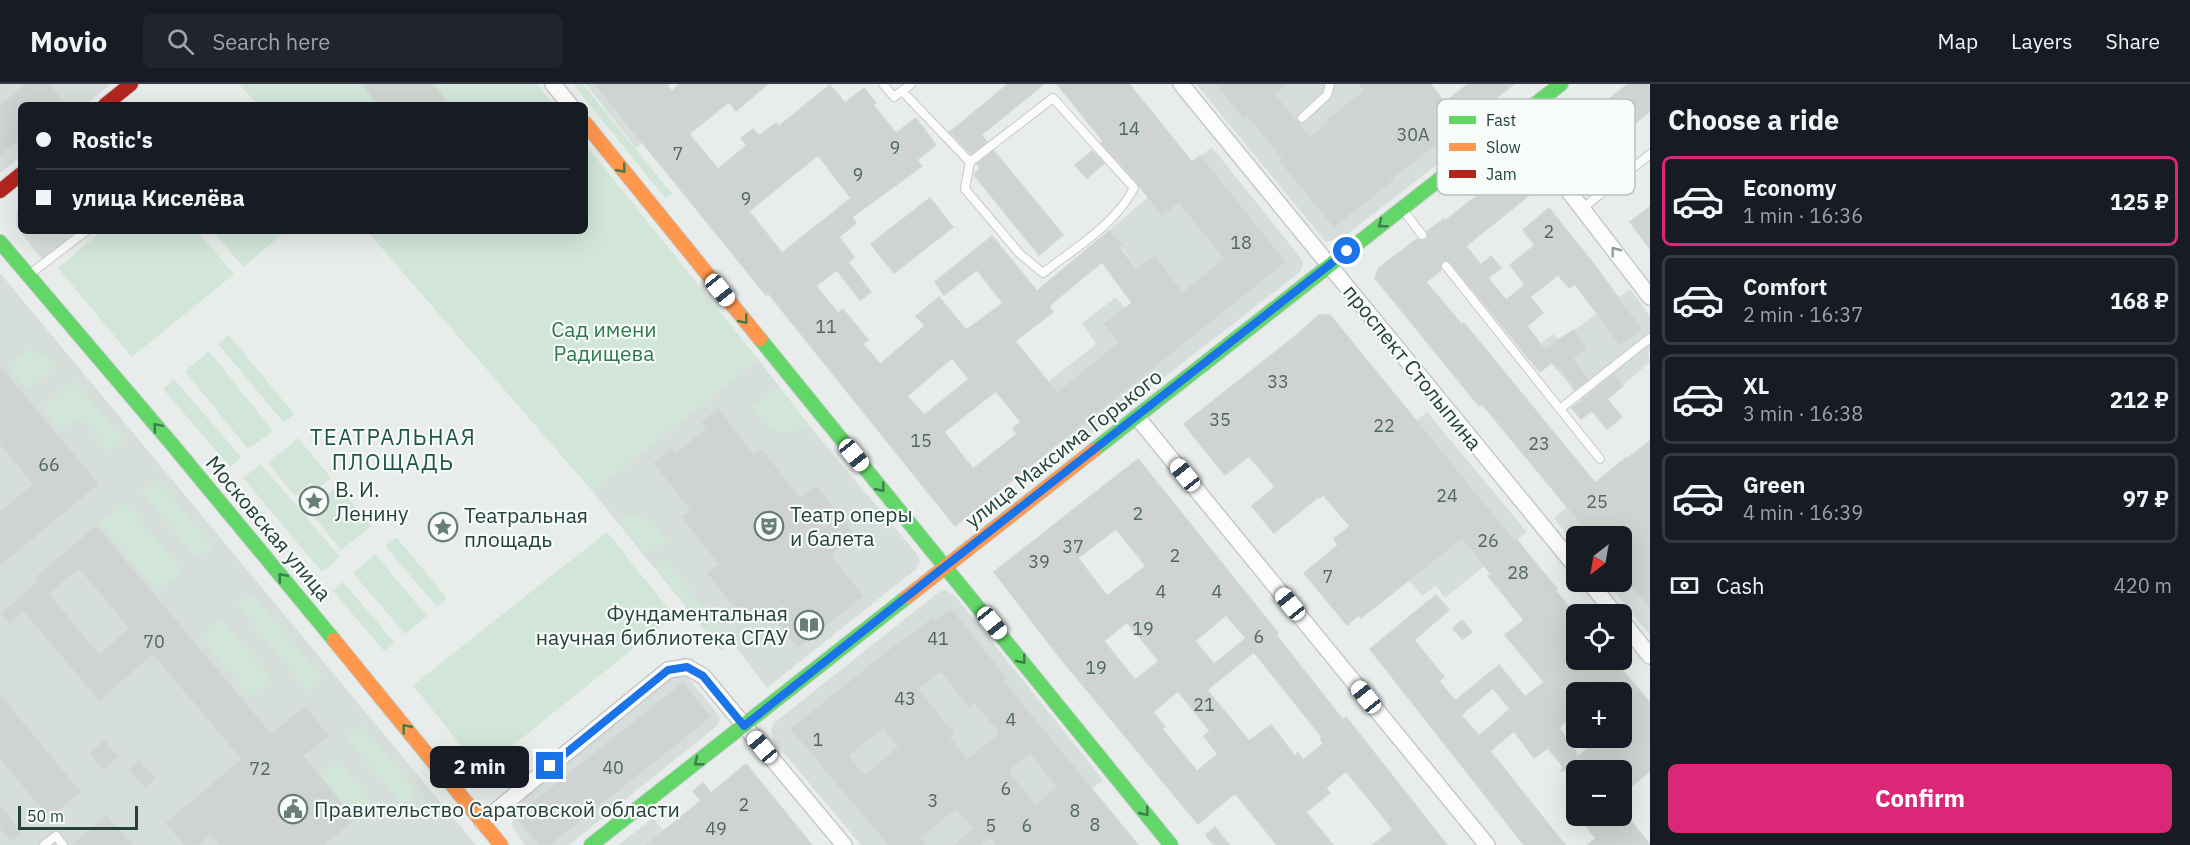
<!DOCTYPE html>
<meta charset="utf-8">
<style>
:root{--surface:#171b24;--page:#20242c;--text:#f1f3f6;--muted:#9ea1a6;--line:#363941;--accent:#db2777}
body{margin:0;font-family:"IBM Plex Sans",sans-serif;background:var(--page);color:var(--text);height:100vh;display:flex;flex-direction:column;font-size:22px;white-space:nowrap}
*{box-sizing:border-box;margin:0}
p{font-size:20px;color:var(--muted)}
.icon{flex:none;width:33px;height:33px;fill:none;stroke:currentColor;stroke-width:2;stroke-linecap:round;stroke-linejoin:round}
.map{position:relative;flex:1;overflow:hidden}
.sheet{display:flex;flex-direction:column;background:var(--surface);width:540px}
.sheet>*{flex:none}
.hud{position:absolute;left:18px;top:18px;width:570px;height:132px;border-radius:9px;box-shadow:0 6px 24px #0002;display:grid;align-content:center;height:132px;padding:0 18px;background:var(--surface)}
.needle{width:39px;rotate:211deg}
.controls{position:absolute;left:1566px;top:442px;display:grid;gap:12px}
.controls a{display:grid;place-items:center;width:66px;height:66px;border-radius:9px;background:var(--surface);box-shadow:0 6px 24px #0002;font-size:30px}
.scale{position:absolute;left:18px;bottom:15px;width:120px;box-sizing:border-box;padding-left:6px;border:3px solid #24423a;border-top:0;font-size:16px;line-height:21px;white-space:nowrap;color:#24423a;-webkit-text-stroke:4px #f7fbf9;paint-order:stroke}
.end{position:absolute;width:27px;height:27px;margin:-14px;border:8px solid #1a73e8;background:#fff;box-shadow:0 0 0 3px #fff}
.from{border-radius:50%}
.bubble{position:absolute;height:42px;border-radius:9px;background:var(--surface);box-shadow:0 6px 24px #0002;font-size:20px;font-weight:800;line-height:42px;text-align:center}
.car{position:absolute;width:18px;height:36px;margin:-18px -9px;border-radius:8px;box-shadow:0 0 4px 2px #0007;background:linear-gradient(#fff 24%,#345 0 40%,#fff 0 76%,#345 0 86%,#fff 0)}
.hud b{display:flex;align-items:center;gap:21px;height:57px;font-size:22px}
.hud b+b{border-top:2px solid var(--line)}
.hud i{width:15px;height:15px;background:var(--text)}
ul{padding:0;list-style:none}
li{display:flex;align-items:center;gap:18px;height:90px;margin:0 12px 9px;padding:0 6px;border:3px solid var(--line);border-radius:9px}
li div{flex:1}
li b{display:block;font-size:22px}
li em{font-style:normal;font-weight:800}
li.current{border-color:var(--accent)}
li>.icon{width:54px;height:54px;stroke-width:1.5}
h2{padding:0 18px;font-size:27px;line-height:72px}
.pay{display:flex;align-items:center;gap:15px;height:66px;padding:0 18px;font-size:22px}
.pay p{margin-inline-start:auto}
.action{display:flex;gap:12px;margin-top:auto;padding:12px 18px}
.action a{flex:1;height:69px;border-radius:9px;background:var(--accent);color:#fff;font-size:24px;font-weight:800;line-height:69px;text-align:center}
header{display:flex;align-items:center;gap:36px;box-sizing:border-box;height:84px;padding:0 30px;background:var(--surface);border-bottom:2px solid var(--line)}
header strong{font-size:28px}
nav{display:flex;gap:33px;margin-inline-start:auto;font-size:21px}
.search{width:420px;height:54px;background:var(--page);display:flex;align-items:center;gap:15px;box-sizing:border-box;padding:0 21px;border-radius:9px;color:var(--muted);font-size:22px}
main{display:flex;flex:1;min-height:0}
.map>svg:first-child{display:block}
.built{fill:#d6dedb}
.green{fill:#d1e6d8}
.building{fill:#cfd4d2;stroke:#d1d6d4;stroke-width:1.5;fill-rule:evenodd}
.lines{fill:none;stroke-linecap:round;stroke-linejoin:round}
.lane-casing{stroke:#c5cac8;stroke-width:10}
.street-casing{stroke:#c5cac8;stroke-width:18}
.fast-casing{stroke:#c3cbc8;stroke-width:16}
.slow-casing{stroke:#c3cbc8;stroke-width:16}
.jam-casing{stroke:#c3cbc8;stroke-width:16}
.lane{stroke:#fcfcfc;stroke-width:8}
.street{stroke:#fcfcfc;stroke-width:15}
.fast{stroke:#63d668;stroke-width:14}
.slow{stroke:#ff974d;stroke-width:14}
.jam{stroke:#b3261e;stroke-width:14}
.oneway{stroke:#3d7d4c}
.oneway2{stroke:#909f9b}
.route{stroke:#1a73e8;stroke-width:8}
.labels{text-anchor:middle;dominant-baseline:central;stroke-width:4.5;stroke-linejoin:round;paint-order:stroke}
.number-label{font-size:18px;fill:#506761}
.park-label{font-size:21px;fill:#2d7a4b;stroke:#f7fbf9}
.street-label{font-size:21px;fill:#24423a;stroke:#f7fbf9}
.poi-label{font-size:21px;fill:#24423a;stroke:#f7fbf9;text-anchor:start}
.neighbourhood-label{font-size:22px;letter-spacing:1.5px;fill:#1f5548;stroke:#f7fbf9}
.key{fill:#f7fbf9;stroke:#b8c4c0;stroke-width:1.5}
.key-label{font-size:16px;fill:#24423a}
</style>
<header>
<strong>Movio</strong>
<div class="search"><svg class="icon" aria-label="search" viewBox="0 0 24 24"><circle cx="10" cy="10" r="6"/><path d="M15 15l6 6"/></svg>Search here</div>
<nav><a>Map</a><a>Layers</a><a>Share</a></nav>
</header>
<main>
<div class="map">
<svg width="1650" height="761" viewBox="0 0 1650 761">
<rect width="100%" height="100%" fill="#e8edeb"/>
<g class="built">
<polygon points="0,0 111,0 85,21 21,21 21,72 0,89"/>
<polygon points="586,0 670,0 663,7 675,33 636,64"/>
<polygon points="1196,0 1432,0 1471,54 1340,156 1325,157"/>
<polygon points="1212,63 1303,177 1302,182 1300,188 1074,363 1067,353 1048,298 1096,260 1082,239 1116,213 1133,233 1158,214 1109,147 1136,123"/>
<polygon points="21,123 21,147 78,147 42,175 16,142 17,127"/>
<polygon points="0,189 476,761 0,761"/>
<polygon points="1630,205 1650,232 1650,267 1648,268 1650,278 1591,328 1538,262 1553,250 1557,255 1579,243"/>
<polygon points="758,275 808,340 916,469 920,477 916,485 767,604 732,558 721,566 592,407"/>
<polygon points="1427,328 1527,448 1445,514 1436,502 1422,512 1331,405"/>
<polygon points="1627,373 1641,390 1650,383 1650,551 1607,498 1622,498 1622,453 1576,453 1576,461 1554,434"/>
<polygon points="946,506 955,512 1103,696 1024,761 861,761 773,656 771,647 774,639 939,508"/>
<polygon points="677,592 687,593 720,633 718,641 569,761 525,761 512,742 513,729 520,713 669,596"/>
<polygon points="653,734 675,761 618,761"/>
</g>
<g class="green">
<polygon points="239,0 537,0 554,21 258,21"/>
<polygon points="573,0 583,0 672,110 665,114"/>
<polygon points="585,60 758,275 592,407 367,147 585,147"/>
<polygon points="102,147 197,147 234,190 132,273 58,184"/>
<polygon points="213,147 286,147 243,183"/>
<polygon points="229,251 294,330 284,339 218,260"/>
<polygon points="29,265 58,281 27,306 7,282"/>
<polygon points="209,267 273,347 248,365 185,287"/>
<polygon points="174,295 241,373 230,383 163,305"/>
<polygon points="74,297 124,356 110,368 80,333 62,347 43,323"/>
<path d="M 779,302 L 808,340 C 782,357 769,346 752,324 Z"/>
<polygon points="298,354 331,394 316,406 310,399 295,412 268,379"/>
<polygon points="261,380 340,473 322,488 243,394"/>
<polygon points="157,395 213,463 197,475 142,408"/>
<polygon points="338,402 371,442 341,466 315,434 330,422 324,414"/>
<polygon points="125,419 183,487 158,508 100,439"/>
<path d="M 627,430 C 647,430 655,441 667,456 L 646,471 L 618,436 Z"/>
<polygon points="607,448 674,532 481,687 413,601"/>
<polygon points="396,453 447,514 437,523 385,462"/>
<polygon points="375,470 427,532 405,550 353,489"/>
<polygon points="660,477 665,478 671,485 728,552 716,559 654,481"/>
<polygon points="343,498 394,558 384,567 333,507"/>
<polygon points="252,509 322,594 307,606 237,521"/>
<polygon points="221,535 272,595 251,613 200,553"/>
<polygon points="361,641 416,707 401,719 346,653"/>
<polygon points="338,677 373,720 355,735 320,692"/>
</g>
<g class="building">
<polygon points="26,0 50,0 64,21 21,21 21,54 0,71 0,21"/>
<polygon points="362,0 433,0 449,21 379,21"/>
<path d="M 595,0 L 665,0 L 672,7 L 680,0 L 768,0 L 736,27 L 729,18 L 689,50 L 718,85 L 747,61 L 741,54 L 753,45 L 759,52 L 776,39 L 779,42 L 830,1 L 845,19 L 864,4 L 876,19 L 873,21 L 896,49 L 916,34 L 936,61 L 917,76 L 922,82 L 852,133 L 856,139 L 839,153 L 854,173 L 848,178 L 871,208 L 860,216 L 837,186 L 816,202 L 838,229 L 843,225 L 868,256 L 863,260 L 880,280 L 925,242 L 916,232 L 939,213 L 966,246 L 1003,219 L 977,186 L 944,211 L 935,198 L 992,152 L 1037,207 L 1109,147 L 1122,161 L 1119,163 L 1136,186 L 1155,172 L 1182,209 L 1225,175 L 1179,118 L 1162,131 L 1138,100 L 1101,59 L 1103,57 L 1057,0 L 1129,0 L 1192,78 L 1200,72 L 1285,178 L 955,442 L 768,209 L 766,211 ZM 818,71 L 851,114 L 782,169 L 749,127 ZM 1102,178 L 1132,219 L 1104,240 L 1119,259 L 1057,309 L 1015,257 L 1053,228 L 1049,222 ZM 952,274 L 969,295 L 924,331 L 907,312 ZM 996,307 L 1021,338 L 1013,344 L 1017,350 L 973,385 L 944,348 Z"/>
<polygon points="1008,0 1044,0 981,51 987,58 971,70 950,48"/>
<polygon points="1216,0 1286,0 1274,10 1310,53 1329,38 1327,36 1364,7 1359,0 1430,0 1444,19 1468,0 1514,0 1391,95 1393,96 1334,143 1280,77 1283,75 1248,32 1244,34"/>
<polygon points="1628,0 1650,0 1650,27 1615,55 1629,72 1601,95 1565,50"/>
<polygon points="994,67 1063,151 1039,171 974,91 980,84 977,80"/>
<polygon points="1092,67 1104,79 1087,94 1075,81"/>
<polygon points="1518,79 1538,104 1466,162 1481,181 1491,172 1501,184 1488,194 1506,216 1525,201 1510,181 1535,161 1523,146 1549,124 1596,183 1641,245 1620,261 1575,200 1569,204 1558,191 1530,213 1543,229 1527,242 1545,266 1574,246 1586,265 1573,274 1588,296 1575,305 1560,283 1557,285 1552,278 1540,288 1449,177 1442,178 1441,186 1426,198 1462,241 1464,239 1595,399 1627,373 1628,374 1650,357 1650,524 1622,489 1622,453 1592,453 1482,320 1479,322 1375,194 1379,184 1417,155 1425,156 1428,153 1427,147 1444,135 1445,137"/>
<polygon points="930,114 953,143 894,189 871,160"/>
<polygon points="1650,123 1650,165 1630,138"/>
<path d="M 1319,231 L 1330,231 L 1515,458 L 1517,456 L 1557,505 L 1555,506 L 1576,532 L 1576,576 L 1614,576 L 1650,619 L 1650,687 L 1622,710 L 1622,687 L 1560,687 L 1564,684 L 1548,664 L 1534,674 L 1514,647 L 1490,667 L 1565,761 L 1524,761 L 1370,565 L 1436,511 L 1449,526 L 1414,556 L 1444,593 L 1439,597 L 1455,617 L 1499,581 L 1525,613 L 1544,598 L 1505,551 L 1524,536 L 1488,492 L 1491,490 L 1462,454 L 1361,534 L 1359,531 L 1347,541 L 1304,489 L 1338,461 L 1334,455 L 1350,442 L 1323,411 L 1319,414 L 1318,413 L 1274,449 L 1252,422 L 1275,403 L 1249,372 L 1225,391 L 1184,340 L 1293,254 ZM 1493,604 L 1510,625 L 1479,652 L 1461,631 ZM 1576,609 L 1622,609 L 1622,654 L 1600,654 L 1576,674 L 1576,668 L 1559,644 L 1576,628 Z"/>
<polygon points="0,283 98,400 0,481 0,428 34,400 0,360"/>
<polygon points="1614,291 1623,302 1607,315 1622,333 1607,345 1592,327 1581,335 1572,324"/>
<polygon points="718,325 754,372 762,366 800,415 816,402 855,452 830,471 863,512 798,563 766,523 747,539 708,489 719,480 682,433 691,426 654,379 671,365 675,370 707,344 702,338"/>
<path d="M 1138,375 L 1278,549 L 1276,551 L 1343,636 L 1346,633 L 1447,761 L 1373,761 L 1393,745 L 1346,687 L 1326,704 L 1330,709 L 1306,728 L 1333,761 L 1277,761 L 1235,709 L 1198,740 L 1061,575 L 994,488 ZM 1116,445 L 1146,482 L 1107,512 L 1078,474 ZM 1226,531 L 1246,554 L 1214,580 L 1195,557 ZM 1127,538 L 1159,577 L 1135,596 L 1104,557 ZM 1254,568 L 1322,653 L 1320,655 L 1324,659 L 1303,676 L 1298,669 L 1295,672 L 1271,641 L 1249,657 L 1207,606 ZM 1178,607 L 1210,647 L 1204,652 L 1218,670 L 1197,687 L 1162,645 L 1165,643 L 1153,628 Z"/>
<path d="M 96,442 L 271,650 L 305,623 L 328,652 L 303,672 L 355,735 L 324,761 L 220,761 L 210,749 L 198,761 L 185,761 L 166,739 L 242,675 L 153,570 L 99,616 L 24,527 L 10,539 L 2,529 L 38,498 L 35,494 ZM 79,484 L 130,544 L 99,571 L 48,510 Z"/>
<path d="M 951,525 L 1006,594 L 1003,597 L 1138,761 L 997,761 L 990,753 L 981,761 L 955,761 L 974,745 L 956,724 L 920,754 L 926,761 L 889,761 L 791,645 L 902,556 L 903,557 L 933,534 L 935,537 ZM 941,587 L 969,623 L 975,619 L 1000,649 L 967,676 L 949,653 L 954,650 L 918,605 ZM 883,643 L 899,663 L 864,692 L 848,672 ZM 1030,669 L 1057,703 L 1035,721 L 1008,687 Z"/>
<polygon points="1462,536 1472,548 1462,555 1453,544"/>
<polygon points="683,599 710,633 549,761 539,761 516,732"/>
<polygon points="0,611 80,708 49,733 0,674"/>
<polygon points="104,657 118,673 103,685 90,669"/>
<polygon points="139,677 155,694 145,703 129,685"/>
<polygon points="746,680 812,761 646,761 701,717 693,707 703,699 711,709"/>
<polygon points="0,722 21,749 11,757 0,744"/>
<polygon points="107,732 132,761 72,761 87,748"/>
<polygon points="1577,732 1627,732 1650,761 1588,761 1596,754"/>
<polygon points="1215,743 1229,761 1214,761 1206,751"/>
</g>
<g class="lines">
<g class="lane-casing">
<g id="lane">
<polyline points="883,0 894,13 902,7 970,78"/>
<polyline points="902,7 911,0"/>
<path d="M 1053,14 L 1134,104 C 1115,141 1075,164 1043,189 L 1020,170 L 965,105 L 970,78 Z"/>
<polyline points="1302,34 1327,11 1330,0"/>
<polyline points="1583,124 1650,70"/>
<polyline points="1403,126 1422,151"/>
<polyline points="1446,182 1560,325 1650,254"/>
<polyline points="30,190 86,147"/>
<polyline points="1560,325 1600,375"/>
<polyline points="44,761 56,752 63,761"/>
</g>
</g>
<g class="street-casing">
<g id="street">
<polyline points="553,0 570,21"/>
<polyline points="1181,0 1576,483"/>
<polyline points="1514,36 1650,213"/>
<polyline points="1137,333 1487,761"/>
<polyline points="1589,498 1616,531"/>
<polyline points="1622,537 1650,572"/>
<polyline points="482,738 668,586 687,583 703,592 844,761"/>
</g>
</g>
<g class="fast-casing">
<g id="fast">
<polyline points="0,158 171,359 334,556"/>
<polyline points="760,255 1171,761"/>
<polyline points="1094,366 1561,0"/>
<polyline points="591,761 907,513"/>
</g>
</g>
<g class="slow-casing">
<g id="slow">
<polyline points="585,39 760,255"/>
<polyline points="907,513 1094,366"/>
<polyline points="334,556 501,761"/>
</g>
</g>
<g class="jam-casing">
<g id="jam">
<polyline points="105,21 131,0"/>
<polyline points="0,107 21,90"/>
</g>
</g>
<use href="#lane" class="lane"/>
<use href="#street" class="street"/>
<use href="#fast" class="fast"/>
<use href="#slow" class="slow"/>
<use href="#jam" class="jam"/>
</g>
<defs><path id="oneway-chevron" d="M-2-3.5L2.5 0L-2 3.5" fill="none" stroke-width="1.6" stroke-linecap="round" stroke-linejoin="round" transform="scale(1.5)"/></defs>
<g class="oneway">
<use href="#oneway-chevron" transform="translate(622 85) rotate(51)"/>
<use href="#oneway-chevron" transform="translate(1382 140) rotate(142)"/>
<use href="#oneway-chevron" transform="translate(744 236) rotate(51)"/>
<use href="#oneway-chevron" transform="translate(157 343) rotate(-130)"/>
<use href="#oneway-chevron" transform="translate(881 404) rotate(51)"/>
<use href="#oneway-chevron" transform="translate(282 493) rotate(-130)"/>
<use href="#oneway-chevron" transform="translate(1022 576) rotate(51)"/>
<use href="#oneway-chevron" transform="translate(406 644) rotate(-129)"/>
<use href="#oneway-chevron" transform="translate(698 678) rotate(142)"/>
<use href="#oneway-chevron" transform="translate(1145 728) rotate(51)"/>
</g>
<use class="oneway2" href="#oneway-chevron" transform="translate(1615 167) rotate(-127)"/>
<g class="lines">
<polyline class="route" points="550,682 668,586 687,583 703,592 744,642 929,495 1347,167"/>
</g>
<defs>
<g id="sight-ring" transform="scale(1.5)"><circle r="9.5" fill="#f7fbf9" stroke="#697e78" stroke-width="1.5"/><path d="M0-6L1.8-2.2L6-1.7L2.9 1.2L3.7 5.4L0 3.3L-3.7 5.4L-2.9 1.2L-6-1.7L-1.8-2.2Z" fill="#697e78"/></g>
<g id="theatre-ring" transform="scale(1.5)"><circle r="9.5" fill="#f7fbf9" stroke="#697e78" stroke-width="1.5"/><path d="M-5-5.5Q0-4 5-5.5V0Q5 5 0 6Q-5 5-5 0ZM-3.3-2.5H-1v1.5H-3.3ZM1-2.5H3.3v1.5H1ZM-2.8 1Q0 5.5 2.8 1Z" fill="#697e78"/></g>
<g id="library-ring" transform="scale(1.5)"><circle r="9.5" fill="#f7fbf9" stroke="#697e78" stroke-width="1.5"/><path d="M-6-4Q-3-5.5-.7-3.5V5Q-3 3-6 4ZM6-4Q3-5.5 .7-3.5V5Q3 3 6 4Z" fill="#697e78"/></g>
<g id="civic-ring" transform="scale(1.5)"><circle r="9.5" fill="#f7fbf9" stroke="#697e78" stroke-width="1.5"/><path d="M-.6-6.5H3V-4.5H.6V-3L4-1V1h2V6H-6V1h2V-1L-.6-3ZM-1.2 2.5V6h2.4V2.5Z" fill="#697e78"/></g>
</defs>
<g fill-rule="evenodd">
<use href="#sight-ring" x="314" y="417"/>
<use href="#theatre-ring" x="769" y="442"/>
<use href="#sight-ring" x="443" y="443"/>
<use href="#library-ring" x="809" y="541"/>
<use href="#civic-ring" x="293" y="725"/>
</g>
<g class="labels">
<g class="number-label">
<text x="1129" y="44">14</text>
<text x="1413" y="50">30А</text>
<text x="895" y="63">9</text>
<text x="678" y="69">7</text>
<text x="858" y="90">9</text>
<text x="746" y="114">9</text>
<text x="1549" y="147">2</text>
<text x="1241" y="158">18</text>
<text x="826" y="242">11</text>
<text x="1278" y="297">33</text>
<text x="1220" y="335">35</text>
<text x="1384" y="341">22</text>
<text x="921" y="356">15</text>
<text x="1539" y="359">23</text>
<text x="49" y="380">66</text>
<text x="1447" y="411">24</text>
<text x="1597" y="417">25</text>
<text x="1138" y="429">2</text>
<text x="1488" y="456">26</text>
<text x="1073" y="462">37</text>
<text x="1175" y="471">2</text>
<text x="1039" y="477">39</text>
<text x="1518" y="488">28</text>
<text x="1328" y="492">7</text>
<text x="1161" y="507">4</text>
<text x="1217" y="507">4</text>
<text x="1143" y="544">19</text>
<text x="1259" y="552">6</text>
<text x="938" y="554">41</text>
<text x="154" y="557">70</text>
<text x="1096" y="583">19</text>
<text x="905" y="614">43</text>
<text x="1204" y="620">21</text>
<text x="1011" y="635">4</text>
<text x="818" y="655">1</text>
<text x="613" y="683">40</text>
<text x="260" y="684">72</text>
<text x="1006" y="704">6</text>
<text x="933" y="716">3</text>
<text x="744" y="720">2</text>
<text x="1075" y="726">8</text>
<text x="1095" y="740">8</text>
<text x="991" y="741">5</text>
<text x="1027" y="741">6</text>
<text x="716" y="744">49</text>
</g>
<g class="park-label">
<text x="604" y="245">Сад имени<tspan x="604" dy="24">Радищева</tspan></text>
</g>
<g class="street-label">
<text transform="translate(1413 283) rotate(51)">проспект Столыпина</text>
<text transform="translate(1063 364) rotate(-38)">улица Максима Горького</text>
<text transform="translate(269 444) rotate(50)">Московская улица</text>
</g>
<g class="poi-label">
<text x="335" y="405">В. И.<tspan x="335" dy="24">Ленину</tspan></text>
<text x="790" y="430">Театр оперы<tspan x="790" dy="24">и балета</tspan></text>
<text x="464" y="431">Театральная<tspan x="464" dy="24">площадь</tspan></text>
<text x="788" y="529" text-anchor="end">Фундаментальная<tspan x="788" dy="24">научная библиотека СГАУ</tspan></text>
<text x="314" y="725">Правительство Саратовской области</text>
</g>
<g class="neighbourhood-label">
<text x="393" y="352">ТЕАТРАЛЬНАЯ<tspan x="393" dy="25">ПЛОЩАДЬ</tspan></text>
</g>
</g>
<rect x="1437" y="15" width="198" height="96" rx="9" class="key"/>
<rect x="1449" y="32" width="27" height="8" fill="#63d668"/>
<rect x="1449" y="59" width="27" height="8" fill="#ff974d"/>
<rect x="1449" y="86" width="27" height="8" fill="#b3261e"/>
<g class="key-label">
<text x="1486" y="42">Fast</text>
<text x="1486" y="69">Slow</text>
<text x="1486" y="96">Jam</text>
</g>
</svg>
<div class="controls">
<a><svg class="needle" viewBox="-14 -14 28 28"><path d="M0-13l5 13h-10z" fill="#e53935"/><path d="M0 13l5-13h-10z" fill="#9ea1a6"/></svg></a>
<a><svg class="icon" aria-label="locate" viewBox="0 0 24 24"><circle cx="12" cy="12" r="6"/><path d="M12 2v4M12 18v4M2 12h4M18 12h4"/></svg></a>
<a>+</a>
<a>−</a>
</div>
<div class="scale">50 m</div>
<i class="end from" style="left:1347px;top:167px"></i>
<i class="end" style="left:550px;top:682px"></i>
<div class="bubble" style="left:430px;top:662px;width:99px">2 min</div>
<i class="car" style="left:720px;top:206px;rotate:141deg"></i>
<i class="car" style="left:854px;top:371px;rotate:141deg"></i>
<i class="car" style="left:1185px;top:391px;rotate:321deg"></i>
<i class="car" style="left:1290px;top:520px;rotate:321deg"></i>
<i class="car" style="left:992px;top:539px;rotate:141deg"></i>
<i class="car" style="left:1366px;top:613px;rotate:321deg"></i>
<i class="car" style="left:762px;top:663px;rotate:320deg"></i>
<div class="hud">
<b><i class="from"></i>Rostic's</b>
<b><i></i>улица Киселёва</b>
</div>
</div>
<section class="sheet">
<h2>Choose a ride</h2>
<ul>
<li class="current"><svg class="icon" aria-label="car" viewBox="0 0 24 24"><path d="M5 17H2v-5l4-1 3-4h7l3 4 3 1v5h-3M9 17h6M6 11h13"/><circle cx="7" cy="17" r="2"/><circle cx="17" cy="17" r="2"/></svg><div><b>Economy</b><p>1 min · 16:36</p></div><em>125 ₽</em></li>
<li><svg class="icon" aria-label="car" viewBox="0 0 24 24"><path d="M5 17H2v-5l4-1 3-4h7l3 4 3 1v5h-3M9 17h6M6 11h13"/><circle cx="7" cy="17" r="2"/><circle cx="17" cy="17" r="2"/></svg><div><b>Comfort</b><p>2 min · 16:37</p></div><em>168 ₽</em></li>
<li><svg class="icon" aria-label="car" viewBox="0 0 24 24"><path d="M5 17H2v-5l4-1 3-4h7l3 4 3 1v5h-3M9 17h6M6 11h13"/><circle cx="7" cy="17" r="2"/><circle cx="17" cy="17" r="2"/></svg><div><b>XL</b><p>3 min · 16:38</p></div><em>212 ₽</em></li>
<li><svg class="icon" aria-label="car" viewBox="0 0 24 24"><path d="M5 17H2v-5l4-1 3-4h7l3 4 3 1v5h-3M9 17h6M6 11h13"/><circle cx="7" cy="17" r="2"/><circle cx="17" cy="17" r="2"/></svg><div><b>Green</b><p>4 min · 16:39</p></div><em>97 ₽</em></li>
</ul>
<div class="pay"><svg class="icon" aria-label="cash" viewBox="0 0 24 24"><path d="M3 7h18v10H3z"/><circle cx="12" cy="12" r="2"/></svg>Cash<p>420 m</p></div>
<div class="action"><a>Confirm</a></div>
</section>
</main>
